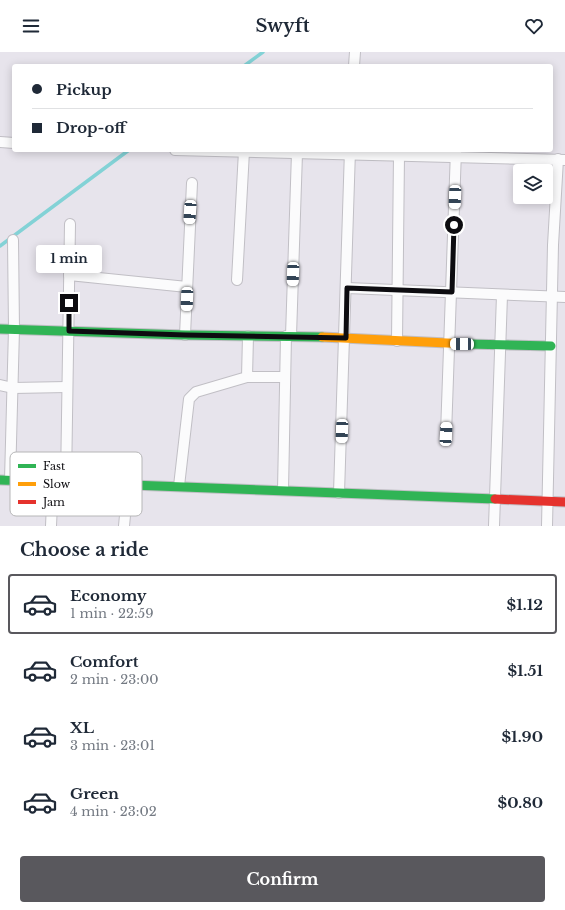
<!DOCTYPE html>
<meta charset="utf-8">
<style>
:root{--surface:#fff;--page:#f2f2f3;--text:#1f2937;--muted:#747a83;--line:#e0e1e3;--accent:#59585d}
body{margin:0;font-family:"Libre Baskerville",serif;background:var(--page);color:var(--text);height:100vh;display:flex;flex-direction:column;font-size:15px;white-space:nowrap}
*{box-sizing:border-box;margin:0}
p{font-size:13px;color:var(--muted)}
.icon{flex:none;width:22px;height:22px;fill:none;stroke:currentColor;stroke-width:2;stroke-linecap:round;stroke-linejoin:round}
.map{position:relative;height:474px;overflow:hidden}
.sheet{display:flex;flex-direction:column;background:var(--surface);flex:1}
.sheet>*{flex:none}
.guide{position:absolute;left:12px;top:12px;width:541px;height:88px;border-radius:4px;box-shadow:0 2px 10px #0003;display:grid;align-content:center;height:88px;padding:0 20px;background:var(--surface)}
.controls{position:absolute;left:513px;top:112px;display:grid;gap:8px}
.controls a{display:grid;place-items:center;width:40px;height:40px;border-radius:4px;background:var(--surface);box-shadow:0 2px 10px #0003;font-size:20px}
.end{position:absolute;width:18px;height:18px;margin:-9px;border:5px solid #0d0c10;background:#fff;box-shadow:0 0 0 2px #fff}
.from{border-radius:50%}
.bubble{position:absolute;height:28px;border-radius:4px;background:var(--surface);box-shadow:0 2px 10px #0003;font-size:13px;font-weight:800;line-height:28px;text-align:center}
.car{position:absolute;width:12px;height:24px;margin:-12px -6px;border-radius:5px;box-shadow:0 0 3px 1px #0007;background:linear-gradient(#fff 24%,#345 0 40%,#fff 0 76%,#345 0 86%,#fff 0)}
.guide b{display:flex;align-items:center;gap:14px;height:38px;font-size:15px}
.guide b+b{border-top:1px solid var(--line)}
.guide i{width:10px;height:10px;background:var(--text)}
ul{padding:0;list-style:none}
li{display:flex;align-items:center;gap:12px;height:60px;margin:0 8px 6px;padding:0 12px;border:2px solid transparent;border-radius:4px}
li div{flex:1}
li b{display:block;font-size:15px}
li em{font-style:normal;font-weight:800}
li.on{border-color:var(--accent)}
li>.icon{width:36px;height:36px;stroke-width:1.5}
h2{padding:0 20px;font-size:18px;line-height:48px}
.action{display:flex;gap:8px;margin-top:auto;padding:8px 20px}
.action a{flex:1;height:46px;border-radius:4px;background:var(--accent);color:#fff;font-size:16px;font-weight:800;line-height:46px;text-align:center}
header{display:flex;justify-content:space-between;align-items:center;height:52px;padding:0 20px;background:var(--surface);font-size:18px;font-weight:800}
.map>svg:first-child{display:block}
.lines{fill:none;stroke-linecap:round;stroke-linejoin:round}
.stream{stroke:#83d2d6;stroke-width:3.5}
.street-casing{stroke:#c1bfc5;stroke-width:12}
.fast-casing{stroke:#c1bfc5;stroke-width:11}
.slow-casing{stroke:#c1bfc5;stroke-width:11}
.jam-casing{stroke:#c1bfc5;stroke-width:11}
.street{stroke:#fbfbfc;stroke-width:10}
.fast{stroke:#30b455;stroke-width:9}
.slow{stroke:#ff9f0a;stroke-width:9}
.jam{stroke:#e5322d;stroke-width:9}
.route{stroke:#0d0c10;stroke-width:5}
.key{fill:#fff;stroke:#b6b6b7;stroke-width:1}
.key-label{font-size:11px;fill:#0d0c10}
</style>
<header><svg class="icon" aria-label="menu" viewBox="0 0 24 24"><path d="M4 6h16M4 12h16M4 18h16"/></svg>Swyft<svg class="icon" aria-label="heart" viewBox="0 0 24 24"><path d="M12 20l-8-8c-3-5 5-10 8-4 3-6 11-1 8 4z"/></svg></header>
<div class="map">
<svg width="565" height="474" viewBox="0 0 565 474">
<rect width="100%" height="100%" fill="#e7e4ec"/>
<g class="lines">
<g class="stream">
<polyline points="244,14 263,0"/>
<polyline points="0,194 129,98"/>
</g>
<g class="street-casing">
<g id="street">
<polyline points="354,14 355,0"/>
<polyline points="0,90 14,91"/>
<polyline points="175,98 565,108"/>
<polyline points="69,223 187,235"/>
<polyline points="237,228 244,99"/>
<polyline points="347,236 565,245"/>
<polyline points="185,283 192,131"/>
<polyline points="291,284 297,101"/>
<polyline points="397,289 399,103"/>
<polyline points="247,325 285,325"/>
<polyline points="0,333 13,336 67,335"/>
<polyline points="446,382 456,98"/>
<polyline points="10,428 14,277 13,188"/>
<polyline points="66,430 70,172"/>
<polyline points="179,434 189,347 196,340 247,325 248,284"/>
<polyline points="283,438 286,284"/>
<polyline points="339,441 350,98"/>
<polyline points="51,474 53,429"/>
<polyline points="124,474 128,432"/>
<polyline points="494,474 502,243"/>
<polyline points="547,474 553,193 558,107"/>
</g>
</g>
<g class="fast-casing">
<g id="fast">
<polyline points="0,277 185,283 322,285"/>
<polyline points="468,292 551,294"/>
<polyline points="0,428 495,447"/>
</g>
</g>
<g class="slow-casing">
<polyline id="slow" points="322,285 468,292"/>
</g>
<g class="jam-casing">
<polyline id="jam" points="495,447 565,450"/>
</g>
<use href="#street" class="street"/>
<use href="#fast" class="fast"/>
<use href="#slow" class="slow"/>
<use href="#jam" class="jam"/>
</g>
<g class="lines">
<polyline class="route" points="69,251 69,279 185,283 346,286 347,236 452,240 454,173"/>
</g>
<rect x="10" y="400" width="132" height="64" rx="6" class="key"/>
<rect x="18" y="412" width="18" height="4" fill="#30b455"/>
<rect x="18" y="430" width="18" height="4" fill="#ff9f0a"/>
<rect x="18" y="448" width="18" height="4" fill="#e5322d"/>
<g class="key-label">
<text x="43" y="418">Fast</text>
<text x="43" y="436">Slow</text>
<text x="43" y="454">Jam</text>
</g>
</svg>
<div class="controls">
<a><svg class="icon" aria-label="layers" viewBox="0 0 24 24"><path d="M12 4l9 5-9 5-9-5zM3 14l9 5 9-5"/></svg></a>
</div>
<i class="end from" style="left:454px;top:173px"></i>
<i class="end" style="left:69px;top:251px"></i>
<div class="bubble" style="left:36px;top:193px;width:66px">1 min</div>
<i class="car" style="left:455px;top:145px;rotate:182deg"></i>
<i class="car" style="left:190px;top:160px;rotate:184deg"></i>
<i class="car" style="left:293px;top:222px;rotate:182deg"></i>
<i class="car" style="left:187px;top:247px;rotate:182deg"></i>
<i class="car" style="left:462px;top:292px;rotate:271deg"></i>
<i class="car" style="left:342px;top:379px;rotate:182deg"></i>
<i class="car" style="left:446px;top:382px;rotate:3deg"></i>
<div class="guide">
<b><i class="from"></i>Pickup</b>
<b><i></i>Drop-off</b>
</div>
</div>
<section class="sheet">
<h2>Choose a ride</h2>
<ul>
<li class="on"><svg class="icon" aria-label="car" viewBox="0 0 24 24"><path d="M5 17H2v-5l4-1 3-4h7l3 4 3 1v5h-3M9 17h6M6 11h13"/><circle cx="7" cy="17" r="2"/><circle cx="17" cy="17" r="2"/></svg><div><b>Economy</b><p>1 min · 22:59</p></div><em>$1.12</em></li>
<li><svg class="icon" aria-label="car" viewBox="0 0 24 24"><path d="M5 17H2v-5l4-1 3-4h7l3 4 3 1v5h-3M9 17h6M6 11h13"/><circle cx="7" cy="17" r="2"/><circle cx="17" cy="17" r="2"/></svg><div><b>Comfort</b><p>2 min · 23:00</p></div><em>$1.51</em></li>
<li><svg class="icon" aria-label="car" viewBox="0 0 24 24"><path d="M5 17H2v-5l4-1 3-4h7l3 4 3 1v5h-3M9 17h6M6 11h13"/><circle cx="7" cy="17" r="2"/><circle cx="17" cy="17" r="2"/></svg><div><b>XL</b><p>3 min · 23:01</p></div><em>$1.90</em></li>
<li><svg class="icon" aria-label="car" viewBox="0 0 24 24"><path d="M5 17H2v-5l4-1 3-4h7l3 4 3 1v5h-3M9 17h6M6 11h13"/><circle cx="7" cy="17" r="2"/><circle cx="17" cy="17" r="2"/></svg><div><b>Green</b><p>4 min · 23:02</p></div><em>$0.80</em></li>
</ul>
<div class="action"><a>Confirm</a></div>
</section>
